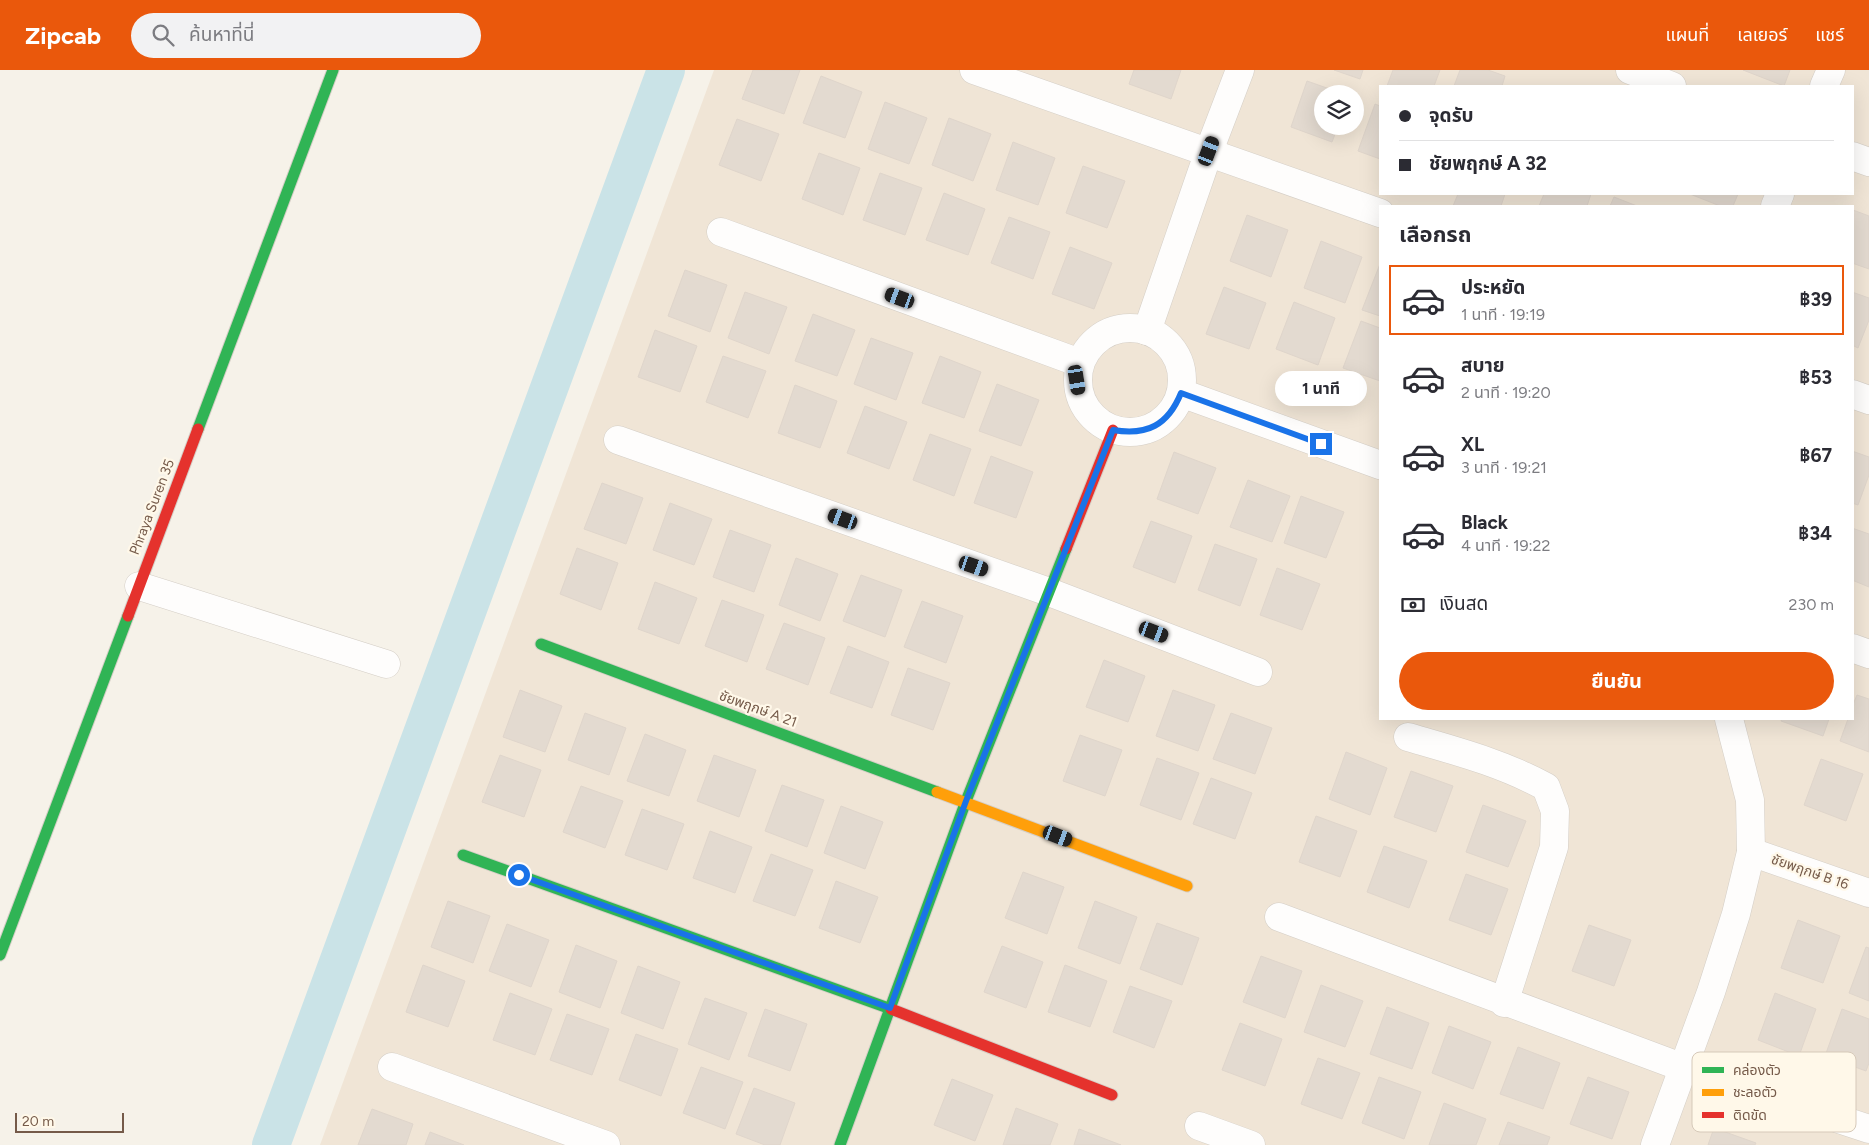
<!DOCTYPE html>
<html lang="th">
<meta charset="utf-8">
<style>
:root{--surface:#fff;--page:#f2f2f3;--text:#2b2b33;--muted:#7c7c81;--line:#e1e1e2;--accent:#ea580c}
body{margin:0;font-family:Figtree,"Noto Sans Thai",sans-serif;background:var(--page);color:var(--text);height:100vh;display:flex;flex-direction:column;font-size:19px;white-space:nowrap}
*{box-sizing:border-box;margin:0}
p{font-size:16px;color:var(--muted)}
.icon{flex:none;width:28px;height:28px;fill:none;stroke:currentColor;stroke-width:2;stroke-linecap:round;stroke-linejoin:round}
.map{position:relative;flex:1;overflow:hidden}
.details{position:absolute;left:1379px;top:135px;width:475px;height:515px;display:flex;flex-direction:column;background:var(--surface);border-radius:0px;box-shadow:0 5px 20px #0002}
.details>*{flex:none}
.hud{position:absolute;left:1379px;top:15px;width:475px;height:110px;border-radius:0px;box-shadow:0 5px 20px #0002;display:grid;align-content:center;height:110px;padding:0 20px;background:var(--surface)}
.fabs{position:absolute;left:1314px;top:15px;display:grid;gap:10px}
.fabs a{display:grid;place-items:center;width:50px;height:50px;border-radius:50%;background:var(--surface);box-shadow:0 5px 20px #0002;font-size:25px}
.scale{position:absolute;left:15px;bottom:12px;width:109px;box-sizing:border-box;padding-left:5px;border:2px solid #755a49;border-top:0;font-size:14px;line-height:18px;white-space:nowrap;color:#755a49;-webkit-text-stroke:4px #fff8e9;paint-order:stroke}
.end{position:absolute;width:22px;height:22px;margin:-11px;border:6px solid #1a73e8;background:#fff;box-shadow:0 0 0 2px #fff}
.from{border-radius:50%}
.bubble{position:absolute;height:35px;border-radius:18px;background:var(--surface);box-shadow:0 5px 20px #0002;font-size:16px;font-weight:700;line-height:35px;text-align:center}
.car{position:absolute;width:15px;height:30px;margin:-15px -8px;border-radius:6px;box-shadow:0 0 4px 1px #0007;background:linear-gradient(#222 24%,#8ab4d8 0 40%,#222 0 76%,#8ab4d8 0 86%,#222 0)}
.hud b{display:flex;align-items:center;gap:18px;height:48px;font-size:19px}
.hud b+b{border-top:1px solid var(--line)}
.hud i{width:12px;height:12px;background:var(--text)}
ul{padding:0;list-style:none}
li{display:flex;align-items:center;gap:15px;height:70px;margin:0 10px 8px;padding:0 10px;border:2px solid transparent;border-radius:0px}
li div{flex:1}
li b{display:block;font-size:19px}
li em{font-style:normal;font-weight:700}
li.current{border-color:var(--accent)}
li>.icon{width:45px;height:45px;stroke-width:1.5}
h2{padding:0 20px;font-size:22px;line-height:60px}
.pay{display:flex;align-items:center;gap:12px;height:55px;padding:0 20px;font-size:19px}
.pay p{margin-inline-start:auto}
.cta{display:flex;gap:10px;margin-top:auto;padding:10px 20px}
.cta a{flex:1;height:58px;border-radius:30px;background:var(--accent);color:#fff;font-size:20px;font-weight:700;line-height:58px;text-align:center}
header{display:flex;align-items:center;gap:30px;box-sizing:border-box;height:70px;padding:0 25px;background:var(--accent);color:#fff}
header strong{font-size:24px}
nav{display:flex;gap:28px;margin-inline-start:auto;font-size:18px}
.search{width:350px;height:45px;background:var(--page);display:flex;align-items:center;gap:12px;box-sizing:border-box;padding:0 18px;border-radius:28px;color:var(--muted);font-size:19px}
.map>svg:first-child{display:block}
.residential{fill:#f0e5d6;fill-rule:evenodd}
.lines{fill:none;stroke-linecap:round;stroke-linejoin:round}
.canal{stroke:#cae3e7;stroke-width:38}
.building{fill:#e3dad0;stroke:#dfd5cb}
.street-casing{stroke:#d4cec6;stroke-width:29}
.fast-casing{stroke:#d5cec6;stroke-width:13}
.slow-casing{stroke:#d5cec6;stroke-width:13}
.jam-casing{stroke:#d5cec6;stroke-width:13}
.street{stroke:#fefdfc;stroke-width:28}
.fast{stroke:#30b455;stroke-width:11}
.slow{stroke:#ff9f0a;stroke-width:11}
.jam{stroke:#e5322d;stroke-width:11}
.route{stroke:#1a73e8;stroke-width:6}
.labels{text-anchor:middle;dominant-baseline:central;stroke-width:4.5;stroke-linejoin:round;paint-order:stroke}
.street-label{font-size:14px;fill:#755a49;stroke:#fff8e9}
.key{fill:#fff8e9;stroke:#d6c9b9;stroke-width:1}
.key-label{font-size:14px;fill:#755a49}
</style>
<header>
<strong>Zipcab</strong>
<div class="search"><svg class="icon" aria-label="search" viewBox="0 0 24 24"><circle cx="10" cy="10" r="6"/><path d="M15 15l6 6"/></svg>ค้นหาที่นี่</div>
<nav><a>แผนที่</a><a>เลเยอร์</a><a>แชร์</a></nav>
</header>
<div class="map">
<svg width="1869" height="1075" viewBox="0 0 1869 1075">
<rect width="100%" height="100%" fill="#f6f2e9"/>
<path class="residential" d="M 714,0 L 1869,0 L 1869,1075 L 320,1075 ZM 1380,16 L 1852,16 L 1852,124 L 1380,124 ZM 1322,24 L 1355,24 L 1355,56 L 1322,56 ZM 1380,136 L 1852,136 L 1852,649 L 1380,649 Z"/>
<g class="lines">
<polyline class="canal" points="271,1075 666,0"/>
</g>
<g class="building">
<polygon points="753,0 800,0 784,44 742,29"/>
<polygon points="1134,0 1181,0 1171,29 1129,14"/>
<polygon points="1334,0 1363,0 1360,9"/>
<polygon points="1393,0 1440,0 1434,16 1387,16"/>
<polygon points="1460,0 1488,0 1505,6 1502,16 1454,16"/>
<polygon points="1743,0 1790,0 1784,16"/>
<polygon points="821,6 862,22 845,68 803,53"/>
<polygon points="1307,11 1344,24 1322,24 1322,56 1338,56 1332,72 1291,57"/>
<polygon points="885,32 927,48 909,94 868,79"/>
<polygon points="1375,34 1380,36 1380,89 1358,81"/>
<polygon points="949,48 991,64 973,111 932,95"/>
<polygon points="737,49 779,64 761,111 719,95"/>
<polygon points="1013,72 1055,88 1038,135 996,120"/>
<polygon points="819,83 860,98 843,145 802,129"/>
<polygon points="1083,96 1125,111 1107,158 1066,143"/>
<polygon points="880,103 922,118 905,165 863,150"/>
<polygon points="944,123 985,139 968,185 926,170"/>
<polygon points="1458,124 1505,124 1501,136 1453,136"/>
<polygon points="1544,124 1591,124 1587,136 1539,136"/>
<polygon points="1690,124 1738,124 1733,136 1720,136"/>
<polygon points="1614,127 1637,136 1610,136"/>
<polygon points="1853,140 1869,146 1869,199 1852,193"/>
<polygon points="1247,145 1288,160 1271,207 1230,191"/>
<polygon points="1009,147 1050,162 1033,209 991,193"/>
<polygon points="1321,171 1362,187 1345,233 1304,218"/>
<polygon points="1070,177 1112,193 1094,239 1052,224"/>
<polygon points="1380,194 1380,246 1362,240"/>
<polygon points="685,200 727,215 710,262 668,246"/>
<polygon points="1224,217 1266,233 1249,279 1206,264"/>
<polygon points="745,222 787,237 769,284 728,268"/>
<polygon points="1852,222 1869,228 1869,250 1858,278 1852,275"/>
<polygon points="1294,232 1335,248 1318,295 1276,279"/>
<polygon points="813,244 855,260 837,306 795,291"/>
<polygon points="1361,251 1380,258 1380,311 1343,298"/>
<polygon points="655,260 697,276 680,322 638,307"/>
<polygon points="871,268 913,283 896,330 854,314"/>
<polygon points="723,286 766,301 748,348 706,332"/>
<polygon points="940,286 981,302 964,348 922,333"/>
<polygon points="997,314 1039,330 1021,376 979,361"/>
<polygon points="795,315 837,331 820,378 778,363"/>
<polygon points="865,336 907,352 889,399 847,383"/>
<polygon points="930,364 971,379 954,426 913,410"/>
<polygon points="1852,381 1869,387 1869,405 1858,435 1852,433"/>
<polygon points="1174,382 1216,398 1198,444 1157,429"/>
<polygon points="991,386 1033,402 1016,448 974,433"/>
<polygon points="1248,410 1290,426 1272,472 1230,457"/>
<polygon points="602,413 643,428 626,474 584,459"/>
<polygon points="1301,426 1344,442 1326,488 1284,473"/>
<polygon points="670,433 712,449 694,495 653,480"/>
<polygon points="1151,451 1192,466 1175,513 1133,497"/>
<polygon points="1852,458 1869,464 1869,517 1852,510"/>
<polygon points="730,460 771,475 754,522 713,507"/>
<polygon points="1215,474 1257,489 1240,536 1198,520"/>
<polygon points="577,478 618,493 601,540 560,524"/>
<polygon points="796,488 838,504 820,551 779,535"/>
<polygon points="1277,498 1320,514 1302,560 1260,545"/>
<polygon points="861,505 902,520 885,567 843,551"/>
<polygon points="655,512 697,528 679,574 638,559"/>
<polygon points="722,530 764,545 747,592 705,576"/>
<polygon points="922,531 963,546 946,593 904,577"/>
<polygon points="784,553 825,568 808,615 766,599"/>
<polygon points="848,576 889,592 872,638 830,623"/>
<polygon points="1104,590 1145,606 1128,652 1086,637"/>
<polygon points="908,598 950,613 933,660 891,645"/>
<polygon points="520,620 562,636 545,682 503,667"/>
<polygon points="1173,620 1215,635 1198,681 1156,666"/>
<polygon points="1857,625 1869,629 1869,682 1840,671 1848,649 1852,649 1852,637"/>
<polygon points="585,643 626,658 609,705 568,690"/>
<polygon points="1231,643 1272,658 1255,704 1213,689"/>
<polygon points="1782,649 1829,649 1823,666 1781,651"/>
<polygon points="645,664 686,680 669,726 627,711"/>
<polygon points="1080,665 1122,680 1105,726 1063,711"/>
<polygon points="1346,682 1387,698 1370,745 1329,729"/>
<polygon points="500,685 541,700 524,747 482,732"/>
<polygon points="714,685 756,700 739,747 697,731"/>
<polygon points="1157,688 1199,703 1181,750 1140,735"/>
<polygon points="1821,689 1863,704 1846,751 1804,735"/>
<polygon points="1411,701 1453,716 1436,762 1394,747"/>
<polygon points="1211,708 1252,723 1235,769 1193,754"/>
<polygon points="782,715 824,730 807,777 765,761"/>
<polygon points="581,716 623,731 605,778 563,762"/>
<polygon points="1483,735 1526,751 1508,797 1466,782"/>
<polygon points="841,736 883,752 865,799 824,783"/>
<polygon points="642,739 684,754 667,800 625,785"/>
<polygon points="1316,746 1357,761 1340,807 1299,792"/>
<polygon points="710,761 752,777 735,823 693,808"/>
<polygon points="1384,776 1427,791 1409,838 1367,822"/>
<polygon points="771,784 813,800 795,846 753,831"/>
<polygon points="1023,802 1064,817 1047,864 1005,848"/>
<polygon points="1466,804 1508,819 1491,865 1449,850"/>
<polygon points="836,811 878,827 860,873 819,858"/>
<polygon points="448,831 490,846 473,893 431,877"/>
<polygon points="1095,831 1137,847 1120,894 1078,878"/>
<polygon points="1798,850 1840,866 1823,913 1781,898"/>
<polygon points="1157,853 1199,868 1182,915 1140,899"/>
<polygon points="507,854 549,870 531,917 489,901"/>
<polygon points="1589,855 1631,870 1614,916 1572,901"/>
<polygon points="576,875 617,891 600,938 559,922"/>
<polygon points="1002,876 1043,892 1026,938 984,922"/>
<polygon points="1866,877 1869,878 1869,931 1849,923"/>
<polygon points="1261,886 1302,901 1285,948 1243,932"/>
<polygon points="423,895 465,911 448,957 406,942"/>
<polygon points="1065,895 1107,911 1090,957 1048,942"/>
<polygon points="638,896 680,912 663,959 621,943"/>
<polygon points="1321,915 1363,931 1345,977 1304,962"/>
<polygon points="1130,916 1172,931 1154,978 1113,962"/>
<polygon points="510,923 552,939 535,985 493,970"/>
<polygon points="1775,923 1816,939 1799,986 1758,970"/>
<polygon points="705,928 747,943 729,990 688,974"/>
<polygon points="1387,937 1429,953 1412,999 1370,984"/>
<polygon points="765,939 807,954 790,1001 748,986"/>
<polygon points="1842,939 1869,949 1869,993 1866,1001 1825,986"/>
<polygon points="567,944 609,959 592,1005 550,990"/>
<polygon points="1240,953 1282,969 1265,1016 1222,1000"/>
<polygon points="1449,956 1491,972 1473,1019 1432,1003"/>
<polygon points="636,964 678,979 661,1026 619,1010"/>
<polygon points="1518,977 1560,993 1543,1039 1500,1024"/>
<polygon points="1318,988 1360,1003 1342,1049 1301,1034"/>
<polygon points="701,997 743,1012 725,1059 683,1043"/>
<polygon points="1379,1007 1421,1022 1404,1069 1362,1053"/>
<polygon points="1588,1007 1629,1022 1612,1069 1570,1054"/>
<polygon points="952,1009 993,1025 975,1071 934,1055"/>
<polygon points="754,1018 795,1033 780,1075 765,1075 736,1064"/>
<polygon points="1444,1033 1486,1049 1476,1075 1429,1075"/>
<polygon points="1016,1038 1058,1054 1050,1075 1003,1075"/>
<polygon points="372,1039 413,1054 406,1075 358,1075"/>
<polygon points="1508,1052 1550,1067 1547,1075 1499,1075"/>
<polygon points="1714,1058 1756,1073 1755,1075 1708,1075"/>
<polygon points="1079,1059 1121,1075 1074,1075"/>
<polygon points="430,1062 464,1075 425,1075"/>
</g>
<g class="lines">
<g class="street-casing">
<g id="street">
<polyline points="974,0 1380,143"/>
<polyline points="1630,0 1672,16"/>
<polyline points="1824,16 1831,0"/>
<polyline points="1852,86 1869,92"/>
<polyline points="1775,136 1780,124"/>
<polyline points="721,162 1080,293"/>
<circle cx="1130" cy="310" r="52"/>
<polyline points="1147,261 1209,81 1240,0"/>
<polyline points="1181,323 1380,395"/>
<polyline points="1852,324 1869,330"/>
<polyline points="618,370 1049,522 1258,602"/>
<polyline points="139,516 386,594"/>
<polyline points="1852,578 1869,584"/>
<path d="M 1408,667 C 1456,681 1502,693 1546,717 L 1555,741 L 1554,777 L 1504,933"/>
<polyline points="1751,782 1869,823"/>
<polyline points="1279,847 1684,998 1869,1059"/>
<polyline points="392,997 606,1075"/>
<polyline points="1199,1056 1251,1075"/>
<polyline points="1655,1075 1711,922 1736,844 1751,782 1750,730 1729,649"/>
</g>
</g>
<g class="fast-casing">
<g id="fast">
<polyline points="198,359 333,0"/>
<polyline points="541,574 937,722"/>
<polyline points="463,785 891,939"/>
<polyline points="0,885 128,546"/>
<polyline points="840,1075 966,731 1066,479"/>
</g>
</g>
<g class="slow-casing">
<polyline id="slow" points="937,722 1187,816"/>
</g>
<g class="jam-casing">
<g id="jam">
<polyline points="1066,479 1113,360"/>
<polyline points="128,546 198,359"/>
<polyline points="891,939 1112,1025"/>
</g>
</g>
<use href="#street" class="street"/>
<use href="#fast" class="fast"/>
<use href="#slow" class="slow"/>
<use href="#jam" class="jam"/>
</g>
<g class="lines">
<path class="route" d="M 519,805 L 890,938 L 966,731 L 1113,360 C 1147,366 1168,355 1181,323 L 1321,374"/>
</g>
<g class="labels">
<g class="street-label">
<text transform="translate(152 437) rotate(-69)">Phraya Suren 35</text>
<text transform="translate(758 639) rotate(20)">ชัยพฤกษ์ A 21</text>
<text transform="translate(1810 802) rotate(19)">ชัยพฤกษ์ B 16</text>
</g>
</g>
<rect x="1692" y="982" width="164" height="80" rx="8" class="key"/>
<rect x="1702" y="997" width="22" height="6" fill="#30b455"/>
<rect x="1702" y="1019" width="22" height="7" fill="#ff9f0a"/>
<rect x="1702" y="1042" width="22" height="6" fill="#e5322d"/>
<g class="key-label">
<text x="1733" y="1005">คล่องตัว</text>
<text x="1733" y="1027">ชะลอตัว</text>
<text x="1733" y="1050">ติดขัด</text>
</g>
</svg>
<div class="fabs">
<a><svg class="icon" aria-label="layers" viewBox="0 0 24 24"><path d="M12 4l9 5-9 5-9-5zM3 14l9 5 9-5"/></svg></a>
</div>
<div class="scale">20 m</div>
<i class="end from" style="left:519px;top:805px"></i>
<i class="end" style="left:1321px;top:374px"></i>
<div class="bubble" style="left:1275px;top:301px;width:92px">1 นาที</div>
<i class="car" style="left:1209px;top:81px;rotate:21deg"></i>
<i class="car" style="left:900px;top:228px;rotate:290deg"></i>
<i class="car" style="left:1077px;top:310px;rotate:171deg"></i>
<i class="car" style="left:843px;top:449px;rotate:290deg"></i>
<i class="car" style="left:974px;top:496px;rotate:109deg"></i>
<i class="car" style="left:1154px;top:562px;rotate:111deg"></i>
<i class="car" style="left:1058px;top:766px;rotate:111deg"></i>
<div class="hud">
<b><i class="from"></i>จุดรับ</b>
<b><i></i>ชัยพฤกษ์ A 32</b>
</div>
<section class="details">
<h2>เลือกรถ</h2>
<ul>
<li class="current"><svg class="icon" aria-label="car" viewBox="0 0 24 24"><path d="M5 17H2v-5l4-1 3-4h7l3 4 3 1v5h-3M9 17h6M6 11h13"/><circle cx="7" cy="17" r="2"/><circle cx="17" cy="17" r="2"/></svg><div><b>ประหยัด</b><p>1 นาที · 19:19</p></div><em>฿39</em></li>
<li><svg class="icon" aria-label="car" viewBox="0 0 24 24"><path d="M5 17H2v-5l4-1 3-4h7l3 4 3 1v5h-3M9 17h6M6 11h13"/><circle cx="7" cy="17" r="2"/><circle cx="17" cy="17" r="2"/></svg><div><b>สบาย</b><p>2 นาที · 19:20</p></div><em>฿53</em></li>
<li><svg class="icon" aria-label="car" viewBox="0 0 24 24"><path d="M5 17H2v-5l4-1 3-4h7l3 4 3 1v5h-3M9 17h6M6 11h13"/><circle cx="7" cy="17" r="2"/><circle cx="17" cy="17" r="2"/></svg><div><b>XL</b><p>3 นาที · 19:21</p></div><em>฿67</em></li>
<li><svg class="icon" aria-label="car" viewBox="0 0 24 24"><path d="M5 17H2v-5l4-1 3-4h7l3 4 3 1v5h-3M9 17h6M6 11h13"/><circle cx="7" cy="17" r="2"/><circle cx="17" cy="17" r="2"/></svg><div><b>Black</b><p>4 นาที · 19:22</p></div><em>฿34</em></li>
</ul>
<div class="pay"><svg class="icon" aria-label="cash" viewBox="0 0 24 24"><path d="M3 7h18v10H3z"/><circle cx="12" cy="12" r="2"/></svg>เงินสด<p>230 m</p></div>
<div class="cta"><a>ยืนยัน</a></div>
</section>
</div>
